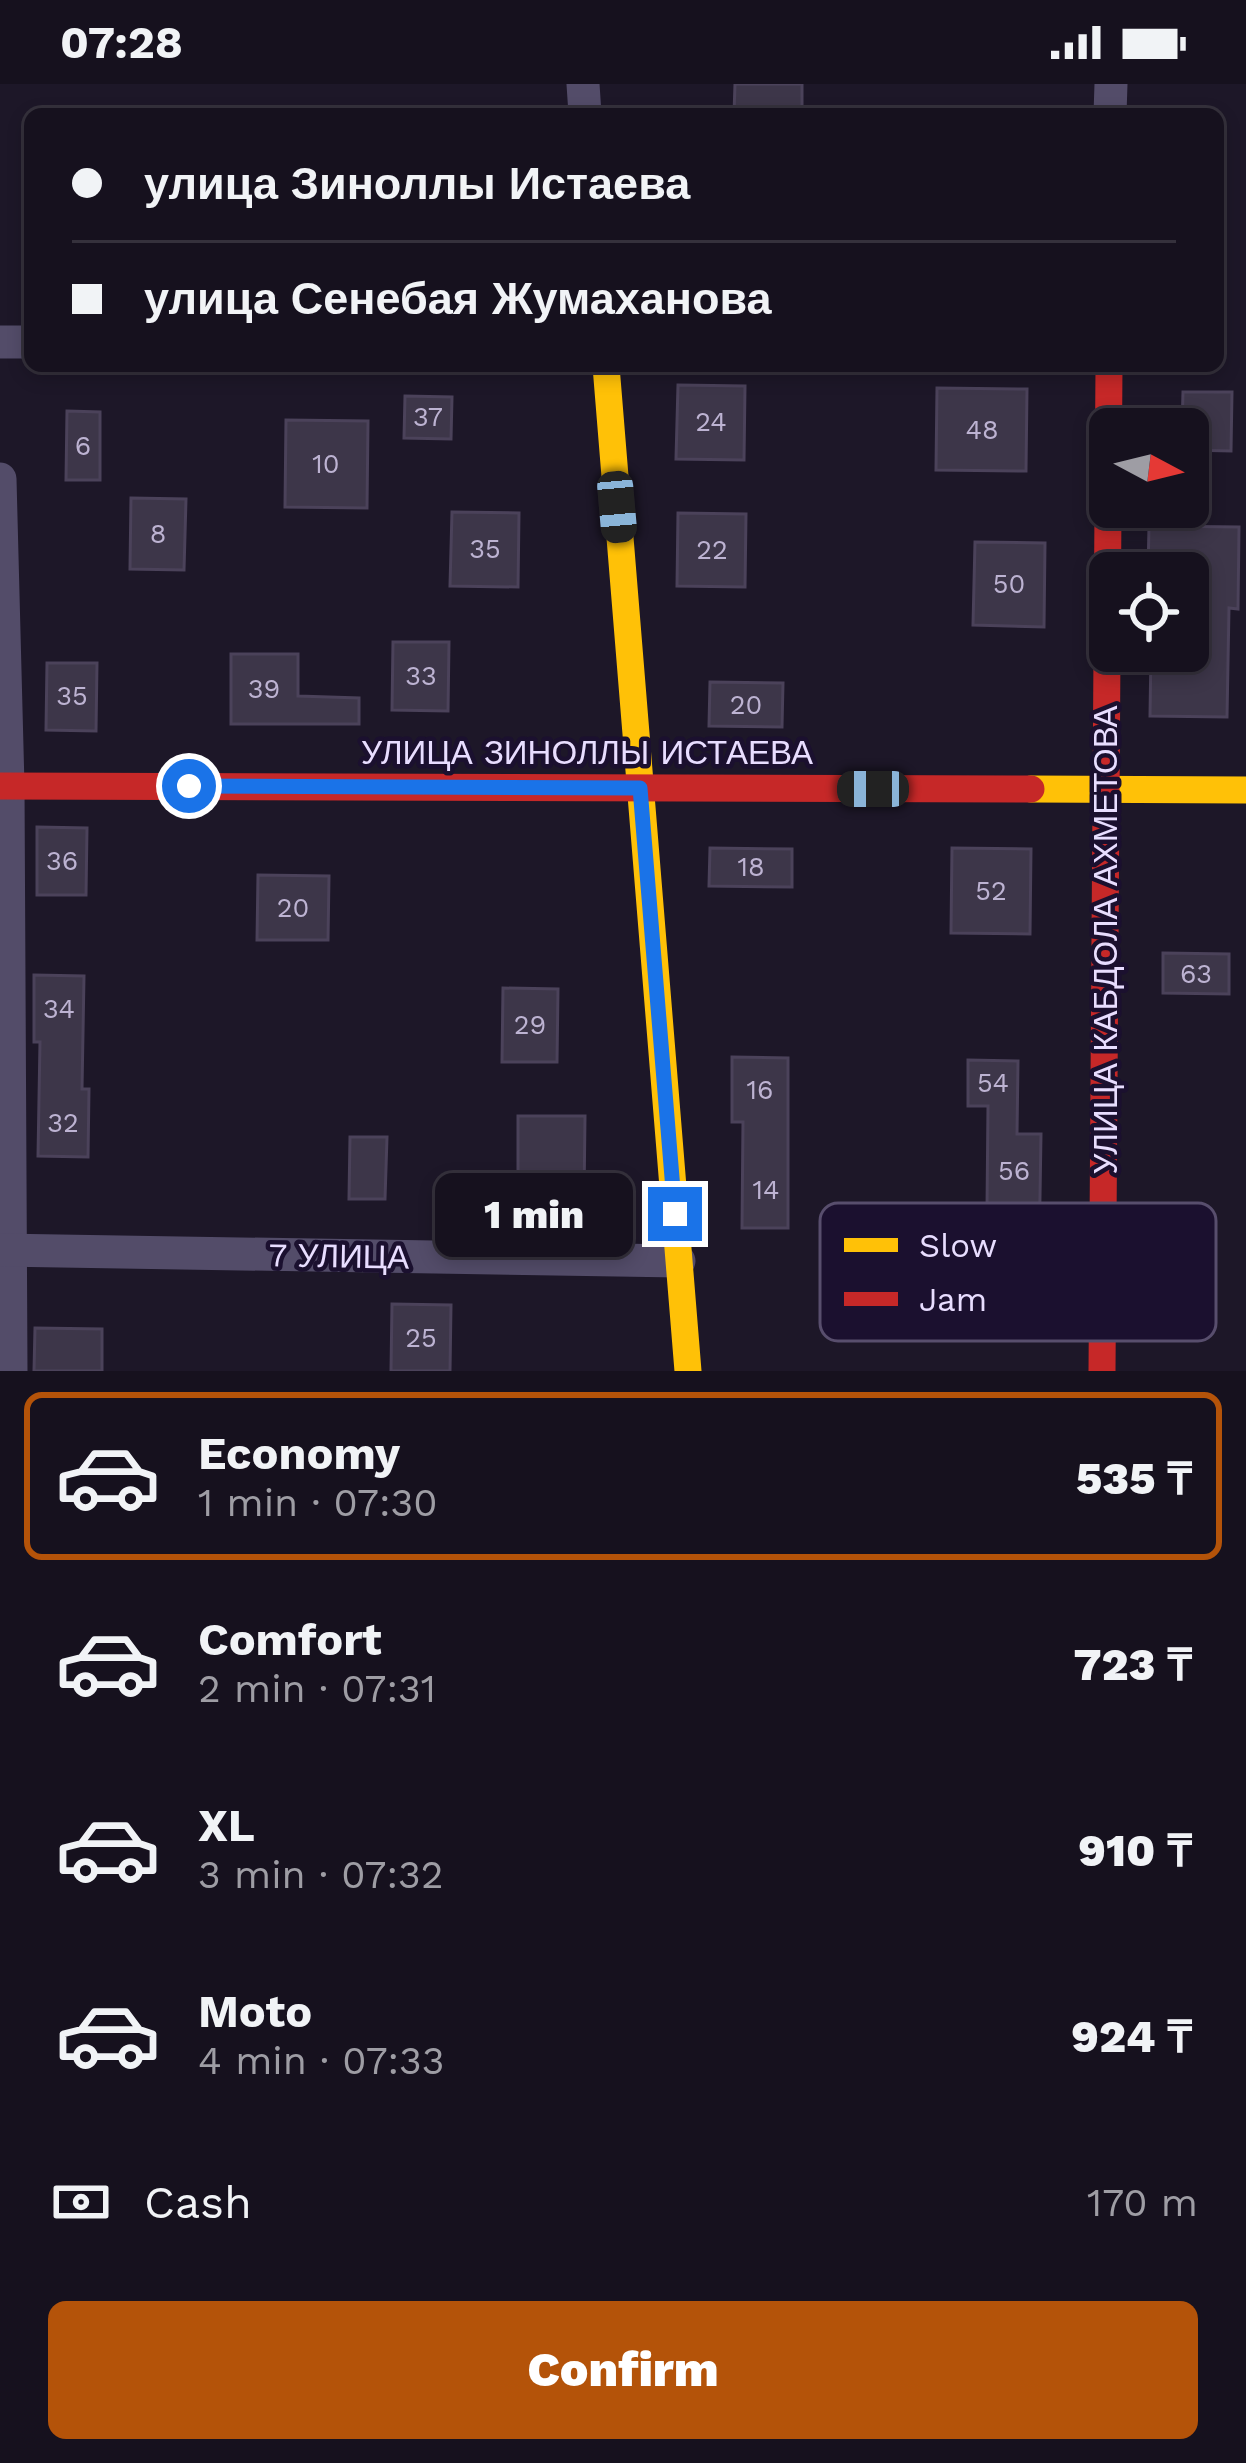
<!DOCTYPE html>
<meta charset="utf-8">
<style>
:root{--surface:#16111e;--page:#1f1a27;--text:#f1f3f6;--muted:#9e9da4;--line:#35313c;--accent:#b45309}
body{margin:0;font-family:"Work Sans",sans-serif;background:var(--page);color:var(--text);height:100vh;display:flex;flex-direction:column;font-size:45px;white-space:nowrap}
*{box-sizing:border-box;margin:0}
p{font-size:39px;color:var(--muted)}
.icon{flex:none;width:66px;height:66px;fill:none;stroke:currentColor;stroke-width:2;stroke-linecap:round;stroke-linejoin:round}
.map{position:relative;height:1287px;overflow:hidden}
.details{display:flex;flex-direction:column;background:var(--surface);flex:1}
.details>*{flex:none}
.guide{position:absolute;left:24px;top:24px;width:1200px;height:264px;border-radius:18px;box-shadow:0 6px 18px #0003,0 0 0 3px var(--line);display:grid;align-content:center;height:264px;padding:0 48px;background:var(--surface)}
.needle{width:78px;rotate:97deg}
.buttons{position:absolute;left:1089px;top:324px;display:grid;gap:24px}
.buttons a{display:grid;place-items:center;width:120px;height:120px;border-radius:18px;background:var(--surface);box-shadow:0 6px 18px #0003,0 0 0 3px var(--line);font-size:60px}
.end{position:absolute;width:54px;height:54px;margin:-27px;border:15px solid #1a73e8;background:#fff;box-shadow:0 0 0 6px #fff}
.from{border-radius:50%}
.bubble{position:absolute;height:84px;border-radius:18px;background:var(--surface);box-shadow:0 6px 18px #0003,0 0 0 3px var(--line);font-size:39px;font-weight:800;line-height:84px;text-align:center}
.car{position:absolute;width:36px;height:72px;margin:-36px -18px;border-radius:15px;box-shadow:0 0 9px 3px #0007;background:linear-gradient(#222 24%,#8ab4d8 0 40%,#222 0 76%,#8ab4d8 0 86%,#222 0)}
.guide b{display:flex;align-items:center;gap:42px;height:114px;font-size:45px}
.guide b+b{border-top:3px solid var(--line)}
.guide i{width:30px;height:30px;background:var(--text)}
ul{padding:21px 0 0;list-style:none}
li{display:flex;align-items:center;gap:36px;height:168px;margin:0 24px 18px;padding:0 24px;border:6px solid transparent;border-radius:18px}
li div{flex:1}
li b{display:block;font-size:45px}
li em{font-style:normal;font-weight:800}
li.active{border-color:var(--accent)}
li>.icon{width:108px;height:108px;stroke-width:1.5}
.pay{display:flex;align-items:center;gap:30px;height:132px;padding:0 48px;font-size:45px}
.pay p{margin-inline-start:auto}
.button{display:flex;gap:24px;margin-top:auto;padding:24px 48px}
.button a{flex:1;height:138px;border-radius:18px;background:var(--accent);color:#fff;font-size:48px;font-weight:800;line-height:138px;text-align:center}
.status{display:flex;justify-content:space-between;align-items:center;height:84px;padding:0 60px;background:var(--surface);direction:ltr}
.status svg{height:33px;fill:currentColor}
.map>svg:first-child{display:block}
.building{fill:#3d3649;stroke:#4b425a;stroke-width:3}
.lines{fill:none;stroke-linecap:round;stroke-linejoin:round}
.street{stroke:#534c69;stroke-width:33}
.slow{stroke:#ffc107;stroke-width:27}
.jam{stroke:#c62828;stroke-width:27}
.route{stroke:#1a73e8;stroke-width:15}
.labels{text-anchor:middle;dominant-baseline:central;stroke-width:9;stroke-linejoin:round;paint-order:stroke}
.number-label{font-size:27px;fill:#bdb3d2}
.street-label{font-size:33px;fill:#e8ddff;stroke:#1b102f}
.key{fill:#1b102f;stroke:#584e6d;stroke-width:3}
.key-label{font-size:33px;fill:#e8ddff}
</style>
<div class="status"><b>07:28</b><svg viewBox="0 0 49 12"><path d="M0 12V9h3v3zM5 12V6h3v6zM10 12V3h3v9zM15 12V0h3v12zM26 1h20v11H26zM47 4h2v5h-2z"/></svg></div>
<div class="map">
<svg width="1246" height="1287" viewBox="0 0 1246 1287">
<rect width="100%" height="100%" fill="#1d1728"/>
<g class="building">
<polygon points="735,0 802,0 802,30 734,30"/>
<polygon points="678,301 745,302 744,376 676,375"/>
<polygon points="937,304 1027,305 1026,387 936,386"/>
<polygon points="1183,308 1232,308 1231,367 1188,366 1188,345 1182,345"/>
<polygon points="405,312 452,313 451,355 404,354"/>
<polygon points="67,327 100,328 100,396 66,396"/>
<polygon points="286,336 368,337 367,424 285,423"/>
<polygon points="131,414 186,415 184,486 130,485"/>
<polygon points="452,428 519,429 518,503 450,502"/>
<polygon points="678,429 746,430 745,503 677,502"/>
<polygon points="1149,442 1239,443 1238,525 1229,524 1227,633 1150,632 1151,567 1188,567 1188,489 1148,489"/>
<polygon points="975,458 1045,459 1044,543 973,541"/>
<polygon points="393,558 449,558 448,627 392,626"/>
<polygon points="231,570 298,570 298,612 359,614 359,640 231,640"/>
<polygon points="47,579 97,579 96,647 46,646"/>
<polygon points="710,598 783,599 782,643 709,642"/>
<polygon points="37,743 87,744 86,811 37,811"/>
<polygon points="710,764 792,765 792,803 709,802"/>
<polygon points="952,764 1031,765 1030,850 951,849"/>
<polygon points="258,791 329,792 328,856 257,856"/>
<polygon points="1163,869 1229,870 1229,910 1163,909"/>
<polygon points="34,891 84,892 82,1005 89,1005 88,1073 38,1072 40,958 34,958"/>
<polygon points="503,904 558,905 557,978 502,978"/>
<polygon points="732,973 788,974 788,1144 742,1144 743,1038 732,1038"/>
<polygon points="968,976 1018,977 1017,1050 1041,1050 1039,1174 1058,1174 1057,1231 991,1230 992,1125 987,1124 988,1022 968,1022"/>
<polygon points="518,1032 585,1032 584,1115 518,1114"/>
<polygon points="350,1053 387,1053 385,1115 349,1115"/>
<polygon points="392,1220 451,1221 450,1287 391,1287"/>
<polygon points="35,1244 102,1245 102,1287 34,1287"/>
</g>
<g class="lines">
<g class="street">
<polyline points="583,0 585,30"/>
<polyline points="1110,30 1111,0"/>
<polyline points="0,258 30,258"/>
<polyline points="0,395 8,702 11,1287"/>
<polyline points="0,1166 679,1177"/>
</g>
<g class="slow">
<polyline points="606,282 688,1287"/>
<polyline points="1031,705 1246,706"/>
</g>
<g class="jam">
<polyline points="0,702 1031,705"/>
<polyline points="1102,1287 1109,282"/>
</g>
</g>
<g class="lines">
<polyline class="route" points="189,702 640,704 675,1130"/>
</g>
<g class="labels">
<g class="number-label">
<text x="428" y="333">37</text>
<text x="711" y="338">24</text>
<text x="982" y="346">48</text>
<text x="83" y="362">6</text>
<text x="326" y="380">10</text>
<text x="158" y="450">8</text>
<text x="485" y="465">35</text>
<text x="712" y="466">22</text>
<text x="1009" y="500">50</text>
<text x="421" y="592">33</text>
<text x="264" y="605">39</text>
<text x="72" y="612">35</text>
<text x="746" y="621">20</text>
<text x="62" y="777">36</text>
<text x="751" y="783">18</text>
<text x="991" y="807">52</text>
<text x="293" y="824">20</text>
<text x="1196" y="890">63</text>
<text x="59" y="925">34</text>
<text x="530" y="941">29</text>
<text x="993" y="999">54</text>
<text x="760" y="1006">16</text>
<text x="63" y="1039">32</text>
<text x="1014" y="1087">56</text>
<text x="766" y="1106">14</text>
<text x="421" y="1254">25</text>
</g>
<g class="street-label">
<text x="587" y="668">УЛИЦА ЗИНОЛЛЫ ИСТАЕВА</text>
<text transform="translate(1105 856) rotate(-90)">УЛИЦА КАБДОЛА АХМЕТОВА</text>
<text transform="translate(339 1172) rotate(1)">7 УЛИЦА</text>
</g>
</g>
<rect x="820" y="1119" width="396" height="138" rx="18" class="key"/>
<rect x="844" y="1154" width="54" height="14" fill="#ffc107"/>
<rect x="844" y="1208" width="54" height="14" fill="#c62828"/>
<g class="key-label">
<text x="919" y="1173">Slow</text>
<text x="919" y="1227">Jam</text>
</g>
</svg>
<div class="buttons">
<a><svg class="needle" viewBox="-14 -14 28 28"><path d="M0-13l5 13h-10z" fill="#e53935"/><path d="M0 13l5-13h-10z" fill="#9e9da4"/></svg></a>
<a><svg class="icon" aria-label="locate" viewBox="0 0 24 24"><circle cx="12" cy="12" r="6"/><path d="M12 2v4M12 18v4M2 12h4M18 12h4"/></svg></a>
</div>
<i class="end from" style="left:189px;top:702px"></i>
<i class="end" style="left:675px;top:1130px"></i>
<div class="bubble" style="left:435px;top:1089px;width:198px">1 min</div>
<i class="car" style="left:617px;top:423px;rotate:175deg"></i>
<i class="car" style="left:873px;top:705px;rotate:270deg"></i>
<div class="guide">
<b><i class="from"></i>улица Зиноллы Истаева</b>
<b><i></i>улица Сенебая Жумаханова</b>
</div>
</div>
<section class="details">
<ul>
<li class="active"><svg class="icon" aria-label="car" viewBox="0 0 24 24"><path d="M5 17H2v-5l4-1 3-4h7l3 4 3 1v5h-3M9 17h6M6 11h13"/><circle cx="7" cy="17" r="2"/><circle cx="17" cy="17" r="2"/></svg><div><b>Economy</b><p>1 min · 07:30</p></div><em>535 ₸</em></li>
<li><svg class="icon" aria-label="car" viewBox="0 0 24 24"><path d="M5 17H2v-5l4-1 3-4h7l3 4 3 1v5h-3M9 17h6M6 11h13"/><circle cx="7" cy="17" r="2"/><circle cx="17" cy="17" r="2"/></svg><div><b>Comfort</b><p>2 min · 07:31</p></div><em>723 ₸</em></li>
<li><svg class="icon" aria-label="car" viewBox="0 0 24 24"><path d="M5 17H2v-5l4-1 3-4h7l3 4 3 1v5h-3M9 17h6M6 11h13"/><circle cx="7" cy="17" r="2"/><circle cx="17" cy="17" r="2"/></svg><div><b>XL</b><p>3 min · 07:32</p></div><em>910 ₸</em></li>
<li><svg class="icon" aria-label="car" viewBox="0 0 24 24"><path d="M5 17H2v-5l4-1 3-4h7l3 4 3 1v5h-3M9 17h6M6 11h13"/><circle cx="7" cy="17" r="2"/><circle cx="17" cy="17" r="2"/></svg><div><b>Moto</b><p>4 min · 07:33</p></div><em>924 ₸</em></li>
</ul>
<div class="pay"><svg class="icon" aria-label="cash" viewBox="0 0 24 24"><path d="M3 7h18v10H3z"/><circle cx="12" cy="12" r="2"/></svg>Cash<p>170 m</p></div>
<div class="button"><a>Confirm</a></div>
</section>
